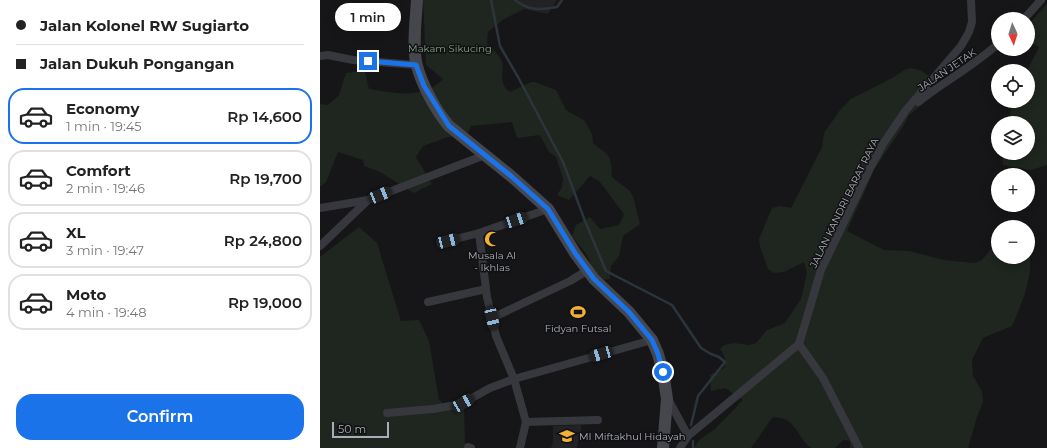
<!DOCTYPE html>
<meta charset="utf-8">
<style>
:root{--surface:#fff;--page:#f2f2f2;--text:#222;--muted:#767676;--line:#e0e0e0;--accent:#1a73e8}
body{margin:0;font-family:Montserrat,sans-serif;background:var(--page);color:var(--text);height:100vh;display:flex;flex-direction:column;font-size:15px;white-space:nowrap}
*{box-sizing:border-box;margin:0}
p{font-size:13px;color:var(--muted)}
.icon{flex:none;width:22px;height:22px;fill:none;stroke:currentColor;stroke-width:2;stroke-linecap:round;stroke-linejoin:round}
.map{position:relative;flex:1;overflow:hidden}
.panel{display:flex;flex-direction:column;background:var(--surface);width:320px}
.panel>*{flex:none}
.top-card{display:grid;align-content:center;height:88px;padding:0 16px;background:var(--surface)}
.needle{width:26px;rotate:176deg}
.controls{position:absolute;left:671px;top:12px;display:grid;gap:8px}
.controls a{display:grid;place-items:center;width:44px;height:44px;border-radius:50%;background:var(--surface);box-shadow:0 2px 10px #0003;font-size:20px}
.scale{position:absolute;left:12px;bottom:10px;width:57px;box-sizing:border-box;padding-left:4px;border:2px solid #a8adb8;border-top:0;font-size:11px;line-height:14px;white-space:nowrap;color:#a8adb8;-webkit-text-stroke:3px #111113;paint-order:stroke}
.end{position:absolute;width:18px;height:18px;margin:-9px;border:5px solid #1a73e8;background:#fff;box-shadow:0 0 0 2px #fff}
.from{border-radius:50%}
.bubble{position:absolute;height:28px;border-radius:14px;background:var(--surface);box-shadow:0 2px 10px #0003;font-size:13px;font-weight:600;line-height:28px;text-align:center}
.car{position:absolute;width:12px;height:24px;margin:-12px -6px;border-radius:5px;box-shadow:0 0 3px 1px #0007;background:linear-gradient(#222 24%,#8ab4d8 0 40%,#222 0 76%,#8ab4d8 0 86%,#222 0)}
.top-card b{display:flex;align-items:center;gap:14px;height:38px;font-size:15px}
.top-card b+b{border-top:1px solid var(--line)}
.top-card i{width:10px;height:10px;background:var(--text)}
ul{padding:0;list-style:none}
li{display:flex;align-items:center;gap:12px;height:56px;margin:0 8px 6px;padding:0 8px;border:2px solid var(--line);border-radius:16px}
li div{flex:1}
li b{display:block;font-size:15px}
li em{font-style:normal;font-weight:600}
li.active{border-color:var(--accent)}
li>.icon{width:36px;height:36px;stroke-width:1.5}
.action{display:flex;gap:8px;margin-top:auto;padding:8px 16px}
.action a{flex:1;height:46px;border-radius:16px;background:var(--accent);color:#fff;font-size:16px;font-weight:600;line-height:46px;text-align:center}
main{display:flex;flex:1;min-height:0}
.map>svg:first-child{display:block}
.built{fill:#222225}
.green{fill:#1e261f}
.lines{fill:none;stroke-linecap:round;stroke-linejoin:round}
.stream{stroke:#2c353c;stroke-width:2.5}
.street{stroke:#37383d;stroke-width:8}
.secondary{stroke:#45474d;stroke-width:12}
.route{stroke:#1a73e8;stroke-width:5}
.labels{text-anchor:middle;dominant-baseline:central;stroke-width:3;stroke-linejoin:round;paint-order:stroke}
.park-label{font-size:10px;fill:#7fa381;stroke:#111113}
.street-label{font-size:10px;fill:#a8adb8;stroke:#111113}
.poi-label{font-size:10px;fill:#a8adb8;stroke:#111113}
</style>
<main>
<section class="panel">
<div class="top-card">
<b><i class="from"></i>Jalan Kolonel RW Sugiarto</b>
<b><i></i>Jalan Dukuh Pongangan</b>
</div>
<ul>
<li class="active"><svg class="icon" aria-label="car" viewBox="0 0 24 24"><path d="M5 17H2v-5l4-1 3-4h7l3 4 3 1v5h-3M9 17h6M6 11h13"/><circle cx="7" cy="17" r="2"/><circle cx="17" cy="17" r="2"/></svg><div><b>Economy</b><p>1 min · 19:45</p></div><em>Rp 14,600</em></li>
<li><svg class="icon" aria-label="car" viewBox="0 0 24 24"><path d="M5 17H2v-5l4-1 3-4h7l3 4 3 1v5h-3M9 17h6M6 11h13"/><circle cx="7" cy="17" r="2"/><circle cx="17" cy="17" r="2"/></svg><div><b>Comfort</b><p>2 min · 19:46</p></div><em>Rp 19,700</em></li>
<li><svg class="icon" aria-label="car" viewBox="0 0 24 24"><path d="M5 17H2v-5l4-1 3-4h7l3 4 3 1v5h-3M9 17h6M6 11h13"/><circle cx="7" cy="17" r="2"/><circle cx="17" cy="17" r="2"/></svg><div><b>XL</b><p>3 min · 19:47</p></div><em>Rp 24,800</em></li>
<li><svg class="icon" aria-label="car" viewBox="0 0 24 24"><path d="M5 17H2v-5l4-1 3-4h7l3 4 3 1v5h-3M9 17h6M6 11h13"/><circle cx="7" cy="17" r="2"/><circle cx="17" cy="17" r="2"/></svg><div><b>Moto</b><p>4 min · 19:48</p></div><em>Rp 19,000</em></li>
</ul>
<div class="action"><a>Confirm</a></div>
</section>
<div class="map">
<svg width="727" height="448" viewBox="0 0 727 448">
<rect width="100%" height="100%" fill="#161618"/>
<g class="built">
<polygon points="198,0 237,0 228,14 204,9"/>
<polygon points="261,425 261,440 258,441 257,448 231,448 233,441 233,426"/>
</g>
<g class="green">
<path d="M 103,0 L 198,0 L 204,9 L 184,19 L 168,32 L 167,44 C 172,49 179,54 182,62 C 185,73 177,83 190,92 L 211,82 L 215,82 L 236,90 L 246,110 L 265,121 L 272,134 L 273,143 C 290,157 291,153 292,177 L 310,191 L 313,196 L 320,224 L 303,236 L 299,256 L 291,266 L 290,279 L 282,280 L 273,269 L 267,255 L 252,236 L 256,225 L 270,217 L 280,229 L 299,225 L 304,214 L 279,181 L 270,176 L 249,200 L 237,195 L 242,187 L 243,178 L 236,157 L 229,152 L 220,135 L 197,138 L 192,122 L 151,126 L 147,135 L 128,137 L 103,146 L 96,157 L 112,184 L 94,193 L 60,172 L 44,166 L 43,160 L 18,152 L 6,182 L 0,187 L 0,104 L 8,105 L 19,95 L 26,73 L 41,71 L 45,72 L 49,89 C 74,93 103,100 123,79 L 106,65 Z"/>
<polygon points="727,4 727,165 711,170 683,165 682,153 708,153 708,123 688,123 693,101 708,101 708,71 707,71 719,47 708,41 708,25"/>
<path d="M 591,68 L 602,71 L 609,76 L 609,88 L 612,97 L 589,115 L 584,125 L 555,168 L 527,231 L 564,250 L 589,251 L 624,260 L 654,263 L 662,260 L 676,243 L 678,243 L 678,257 L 708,257 L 708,256 L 710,257 C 712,281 701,305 692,326 L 663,338 L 652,360 L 653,376 L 662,391 L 663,402 L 657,417 L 648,448 L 530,448 L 530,441 L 523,440 L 515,448 L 491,448 C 477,438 475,414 452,418 L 431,448 L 374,448 L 380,439 L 395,429 L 423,400 L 405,388 L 391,391 L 390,375 L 404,368 C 406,359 405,356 400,349 L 404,345 L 414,343 L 429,345 L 436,343 L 447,330 L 465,323 L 481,299 L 487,273 L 484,262 L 464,272 L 454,273 L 448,269 L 440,247 L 439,239 L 452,208 L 460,206 L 471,208 L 502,147 L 504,133 L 520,110 L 531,99 L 574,77 L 584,70 Z"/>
<polygon points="39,227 57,243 81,321 99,320 109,341 119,400 122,402 122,409 144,406 145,448 0,448 0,257"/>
</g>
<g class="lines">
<g class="stream">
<polyline points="171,0 180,46 198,77 243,162 265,221 286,271 352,305 381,348 391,354 399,357 405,362 378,396 371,425"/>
<path d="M 195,0 C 209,11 220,10 237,7 L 242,0"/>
<polyline points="373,448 373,441"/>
</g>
<g class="street">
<polyline points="704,19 721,0"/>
<polyline points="0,56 8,55 33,60 96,65"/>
<path d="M 598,102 C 624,82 653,66 678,44"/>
<polyline points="0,208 48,200 165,155"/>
<polyline points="159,233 167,297 176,336 194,379 206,422 200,448"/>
<polyline points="128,241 159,233 228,209"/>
<polyline points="0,246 48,200"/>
<polyline points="108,302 166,289"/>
<polyline points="172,318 250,281 268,270"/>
<polyline points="479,344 501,270 549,170 563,144 586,110 641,46 649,32 652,22 651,0"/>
<polyline points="479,344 503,378 539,448"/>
<polyline points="348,399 368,436"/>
<polyline points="67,413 113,409 136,405 143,403 170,388 194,379 332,340"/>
<polyline points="206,422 278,420"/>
<polyline points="148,447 151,448"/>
<polyline points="360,448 368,436 479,344"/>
</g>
<path class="secondary" d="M 97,0 C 96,18 92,49 97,66 C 102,85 116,111 129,126 L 191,176 L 228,209 L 255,253 L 274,279 L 309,312 L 332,340 L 338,354 L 343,372 L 347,399 L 343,448"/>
</g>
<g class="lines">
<polyline class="route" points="48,61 96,65 104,86 129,126 191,176 228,209 255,253 274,279 309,312 332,340 338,354 343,372"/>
</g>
<defs>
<g id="mosque-bare" transform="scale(1.2)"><path d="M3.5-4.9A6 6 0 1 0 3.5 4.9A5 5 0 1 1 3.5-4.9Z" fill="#f2b134" stroke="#111113" stroke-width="2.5" paint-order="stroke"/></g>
<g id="stadium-bare" transform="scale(1.2)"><path d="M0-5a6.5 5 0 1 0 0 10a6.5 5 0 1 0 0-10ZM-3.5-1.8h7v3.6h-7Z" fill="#f2b134" stroke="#111113" stroke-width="2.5" paint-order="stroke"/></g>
<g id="school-bare" transform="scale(1.2)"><path d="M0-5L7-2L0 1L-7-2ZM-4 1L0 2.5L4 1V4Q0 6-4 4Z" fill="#f2b134" stroke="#111113" stroke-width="2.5" paint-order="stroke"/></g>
</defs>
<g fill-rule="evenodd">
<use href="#mosque-bare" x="172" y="239"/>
<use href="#stadium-bare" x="258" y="312"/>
<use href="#school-bare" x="247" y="436"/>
</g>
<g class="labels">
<g class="park-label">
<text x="130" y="48">Makam Sikucing</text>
</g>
<g class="street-label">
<text transform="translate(627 70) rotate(-34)">JALAN JETAK</text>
<text transform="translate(524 203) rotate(-64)">JALAN KANDRI BARAT RAYA</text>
</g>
<g class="poi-label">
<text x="172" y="255">Musala Al<tspan x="172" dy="12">- Ikhlas</tspan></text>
<text x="258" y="328">Fidyan Futsal</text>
<text x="259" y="436" text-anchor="start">MI Miftakhul Hidayah</text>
</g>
</g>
</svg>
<div class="controls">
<a><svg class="needle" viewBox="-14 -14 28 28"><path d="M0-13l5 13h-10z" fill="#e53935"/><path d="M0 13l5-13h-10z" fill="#767676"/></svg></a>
<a><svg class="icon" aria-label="locate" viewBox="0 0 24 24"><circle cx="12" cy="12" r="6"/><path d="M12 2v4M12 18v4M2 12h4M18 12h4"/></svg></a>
<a><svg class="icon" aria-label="layers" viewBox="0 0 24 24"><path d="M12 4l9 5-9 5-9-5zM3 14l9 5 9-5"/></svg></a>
<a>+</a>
<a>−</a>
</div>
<div class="scale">50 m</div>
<i class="end from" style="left:343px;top:372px"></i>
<i class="end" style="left:48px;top:61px"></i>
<div class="bubble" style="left:15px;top:3px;width:66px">1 min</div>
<i class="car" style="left:60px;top:195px;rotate:68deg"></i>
<i class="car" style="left:196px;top:220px;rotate:72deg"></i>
<i class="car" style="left:128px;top:241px;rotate:76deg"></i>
<i class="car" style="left:172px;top:318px;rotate:167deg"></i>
<i class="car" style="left:281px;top:354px;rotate:254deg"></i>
<i class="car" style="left:143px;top:403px;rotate:60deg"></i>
</div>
</main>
